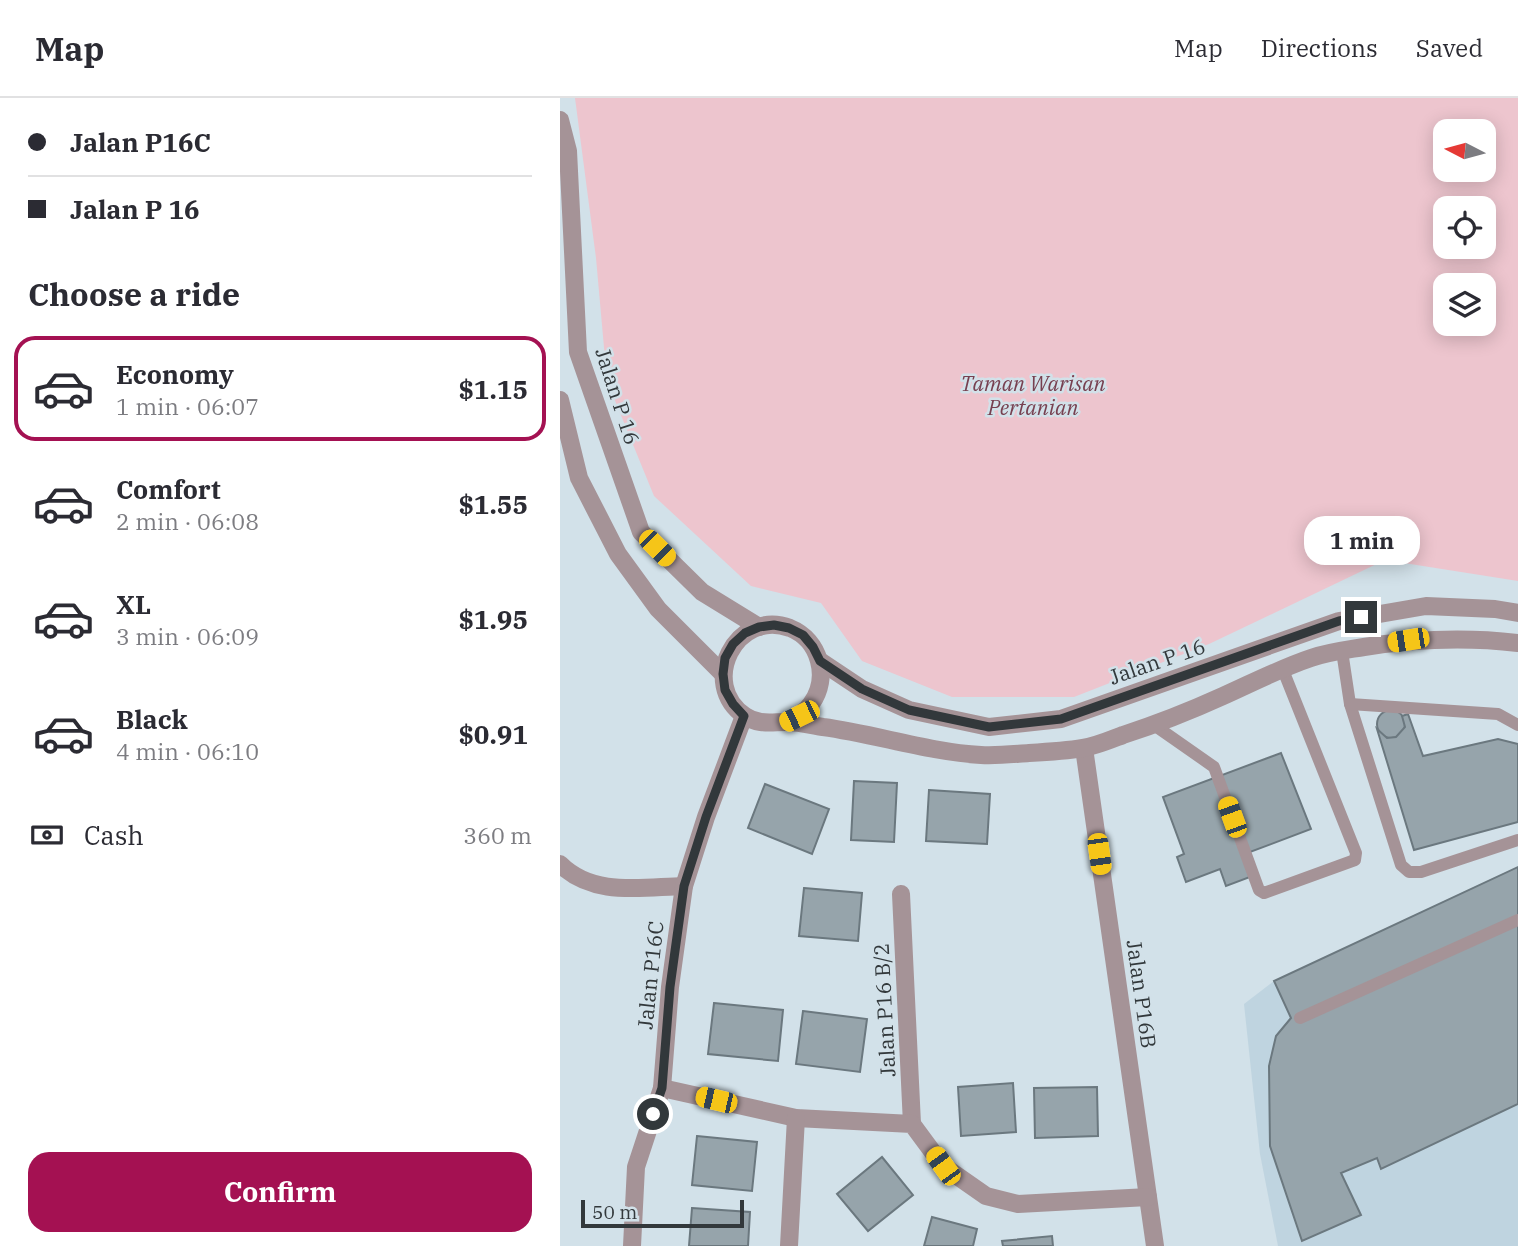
<!DOCTYPE html>
<meta charset="utf-8">
<style>
:root{--surface:#fff;--page:#f2f2f3;--text:#2b2b33;--muted:#7c7c81;--line:#e1e1e2;--accent:#a41152}
body{margin:0;font-family:"IBM Plex Serif",serif;background:var(--page);color:var(--text);height:100vh;display:flex;flex-direction:column;font-size:26px;white-space:nowrap}
*{box-sizing:border-box;margin:0}
p{font-size:23px;color:var(--muted)}
.icon{flex:none;width:38px;height:38px;fill:none;stroke:currentColor;stroke-width:2;stroke-linecap:round;stroke-linejoin:round}
.map{position:relative;flex:1;overflow:hidden}
.side{display:flex;flex-direction:column;background:var(--surface);width:560px}
.side>*{flex:none}
.banner{display:grid;align-content:center;height:154px;padding:0 28px;background:var(--surface)}
.needle{width:46px;rotate:276deg}
.buttons{position:absolute;left:873px;top:21px;display:grid;gap:14px}
.buttons a{display:grid;place-items:center;width:63px;height:63px;border-radius:14px;background:var(--surface);box-shadow:0 4px 18px #0003;font-size:35px}
.scale{position:absolute;left:21px;bottom:18px;width:163px;box-sizing:border-box;padding-left:7px;border:4px solid #32383b;border-top:0;font-size:19px;line-height:24px;white-space:nowrap;color:#32383b;-webkit-text-stroke:5px #d2e1e9;paint-order:stroke}
.end{position:absolute;width:32px;height:32px;margin:-16px;border:9px solid #32383b;background:#fff;box-shadow:0 0 0 4px #fff}
.from{border-radius:50%}
.bubble{position:absolute;height:49px;border-radius:21px;background:var(--surface);box-shadow:0 4px 18px #0003;font-size:23px;font-weight:700;line-height:49px;text-align:center}
.car{position:absolute;width:21px;height:42px;margin:-21px -10px;border-radius:9px;box-shadow:0 0 5px 2px #0007;background:linear-gradient(#f5c518 24%,#345 0 40%,#f5c518 0 76%,#345 0 86%,#f5c518 0)}
.banner b{display:flex;align-items:center;gap:24px;height:66px;font-size:26px}
.banner b+b{border-top:2px solid var(--line)}
.banner i{width:18px;height:18px;background:var(--text)}
ul{padding:0;list-style:none}
li{display:flex;align-items:center;gap:21px;height:105px;margin:0 14px 10px;padding:0 14px;border:4px solid transparent;border-radius:21px}
li div{flex:1}
li b{display:block;font-size:26px}
li em{font-style:normal;font-weight:700}
li.on{border-color:var(--accent)}
li>.icon{width:63px;height:63px;stroke-width:1.5}
h2{padding:0 28px;font-size:32px;line-height:84px}
.pay{display:flex;align-items:center;gap:18px;height:77px;padding:0 28px;font-size:26px}
.pay p{margin-inline-start:auto}
.cta{display:flex;gap:14px;margin-top:auto;padding:14px 28px}
.cta a{flex:1;height:80px;border-radius:21px;background:var(--accent);color:#fff;font-size:28px;font-weight:700;line-height:80px;text-align:center}
header{display:flex;align-items:center;gap:42px;box-sizing:border-box;height:98px;padding:0 35px;background:var(--surface);border-bottom:2px solid var(--line)}
header strong{font-size:33px}
nav{display:flex;gap:38px;margin-inline-start:auto;font-size:24px}
main{display:flex;flex:1;min-height:0}
.map>svg:first-child{display:block}
.built{fill:#bfd4e0}
.green{fill:#edc5ce;fill-rule:evenodd}
.building{fill:#96a4ab;stroke:#6b787f;stroke-width:2}
.lines{fill:none;stroke-linecap:round;stroke-linejoin:round}
.service{stroke:#a59397;stroke-width:12}
.minor{stroke:#a59397;stroke-width:18}
.tertiary{stroke:#a59397;stroke-width:18}
.route{stroke:#32383b;stroke-width:9}
.labels{text-anchor:middle;dominant-baseline:central;stroke-width:5;stroke-linejoin:round;paint-order:stroke}
.park-label{font-size:21px;font-style:italic;fill:#774050;stroke:#d2e1e9}
.street-label{font-size:21px;fill:#32383b;stroke:#d2e1e9}
</style>
<header>
<strong>Map</strong>
<nav><a>Map</a><a>Directions</a><a>Saved</a></nav>
</header>
<main>
<section class="side">
<div class="banner">
<b><i class="from"></i>Jalan P16C</b>
<b><i></i>Jalan P 16</b>
</div>
<h2>Choose a ride</h2>
<ul>
<li class="on"><svg class="icon" aria-label="car" viewBox="0 0 24 24"><path d="M5 17H2v-5l4-1 3-4h7l3 4 3 1v5h-3M9 17h6M6 11h13"/><circle cx="7" cy="17" r="2"/><circle cx="17" cy="17" r="2"/></svg><div><b>Economy</b><p>1 min · 06:07</p></div><em>$1.15</em></li>
<li><svg class="icon" aria-label="car" viewBox="0 0 24 24"><path d="M5 17H2v-5l4-1 3-4h7l3 4 3 1v5h-3M9 17h6M6 11h13"/><circle cx="7" cy="17" r="2"/><circle cx="17" cy="17" r="2"/></svg><div><b>Comfort</b><p>2 min · 06:08</p></div><em>$1.55</em></li>
<li><svg class="icon" aria-label="car" viewBox="0 0 24 24"><path d="M5 17H2v-5l4-1 3-4h7l3 4 3 1v5h-3M9 17h6M6 11h13"/><circle cx="7" cy="17" r="2"/><circle cx="17" cy="17" r="2"/></svg><div><b>XL</b><p>3 min · 06:09</p></div><em>$1.95</em></li>
<li><svg class="icon" aria-label="car" viewBox="0 0 24 24"><path d="M5 17H2v-5l4-1 3-4h7l3 4 3 1v5h-3M9 17h6M6 11h13"/><circle cx="7" cy="17" r="2"/><circle cx="17" cy="17" r="2"/></svg><div><b>Black</b><p>4 min · 06:10</p></div><em>$0.91</em></li>
</ul>
<div class="pay"><svg class="icon" aria-label="cash" viewBox="0 0 24 24"><path d="M3 7h18v10H3z"/><circle cx="12" cy="12" r="2"/></svg>Cash<p>360 m</p></div>
<div class="cta"><a>Confirm</a></div>
</section>
<div class="map">
<svg width="958" height="1148" viewBox="0 0 958 1148">
<rect width="100%" height="100%" fill="#d2e1e9"/>
<polygon class="built" points="958,769 958,1148 718,1148 700,1056 684,906 714,883"/>
<path class="green" d="M 15,0 L 958,0 L 958,483 L 825,462 L 649,546 L 514,599 L 392,599 L 302,563 L 261,505 L 191,488 L 94,398 L 47,283 L 36,160 ZM 886,33 L 924,33 L 924,72 L 886,72 ZM 886,110 L 924,110 L 924,149 L 886,149 ZM 886,187 L 924,187 L 924,226 L 886,226 Z"/>
<g class="building">
<circle cx="831" cy="626" r="14"/>
<polygon points="848,616 863,658 938,641 958,646 958,724 854,752 817,631 827,640 836,639 845,629 842,618"/>
<polygon points="721,655 751,731 682,757 654,680"/>
<polygon points="654,680 690,779 666,788 660,771 626,784 617,759 624,756 603,699"/>
<polygon points="294,683 337,685 334,744 291,742"/>
<polygon points="205,686 269,711 252,756 188,730"/>
<polygon points="369,692 430,696 427,746 366,743"/>
<polygon points="958,769 958,1006 821,1071 817,1060 781,1075 801,1117 742,1143 710,1048 709,968 716,938 731,920 714,883"/>
<polygon points="244,790 302,795 298,843 239,838"/>
<polygon points="154,905 223,912 218,963 148,956"/>
<polygon points="243,913 307,921 300,974 236,966"/>
<polygon points="453,985 456,1034 401,1038 398,989"/>
<polygon points="537,989 538,1038 475,1040 474,990"/>
<polygon points="137,1038 197,1044 192,1093 132,1087"/>
<polygon points="322,1059 353,1097 308,1133 277,1096"/>
<polygon points="132,1110 190,1114 188,1148 129,1148"/>
<polygon points="372,1119 417,1131 413,1148 364,1148"/>
<polygon points="492,1138 493,1148 443,1148 442,1143"/>
</g>
<g class="lines">
<g class="service">
<polyline points="782,553 790,606 841,767 849,774 861,774 958,742"/>
<polyline points="790,606 938,616 958,627"/>
<polyline points="594,627 654,669 699,792 704,795 795,762 796,755 723,572"/>
<polyline points="740,920 958,822"/>
</g>
<g class="minor">
<polyline points="524,650 595,1148"/>
<path d="M 0,766 C 33,799 81,789 124,788"/>
<polyline points="341,796 352,1026"/>
<polyline points="102,990 236,1020 352,1026 383,1068 426,1098 458,1106 588,1099"/>
<polyline points="72,1148 76,1069 102,990 110,889 124,788 146,719 184,618"/>
<polyline points="229,1148 236,1020"/>
</g>
<g class="tertiary">
<polyline points="0,22 8,53 18,254 81,434 142,494 199,529"/>
<polyline points="0,302 19,380 58,456 98,511 163,576"/>
<polyline points="260,563 302,591 349,612 429,629 501,621 779,523 866,508 935,511 958,515"/>
<path d="M 226,624 C 235,620 245,615 251,606 C 270,580 260,542 230,530 C 176,510 138,586 185,618 C 198,627 211,624 226,624 C 238,624 251,627 263,629 C 315,636 369,654 421,657 C 437,658 454,656 469,655 C 487,654 505,653 523,650 C 536,648 550,642 563,637 C 597,626 630,613 663,598 C 692,585 721,570 751,560 C 768,554 786,552 804,549 C 855,541 906,539 958,545"/>
</g>
</g>
<g class="lines">
<polyline class="route" points="93,1016 102,990 110,889 124,788 146,719 184,618 173,606 165,592 163,576 165,560 173,546 185,535 199,529 214,527 229,530 243,537 253,549 260,563 302,591 349,612 429,629 501,621 779,523 801,519"/>
</g>
<g class="labels">
<g class="park-label">
<text x="473" y="285">Taman Warisan<tspan x="473" dy="24">Pertanian</tspan></text>
</g>
<g class="street-label">
<text transform="translate(58 298) rotate(72)">Jalan P 16</text>
<text transform="translate(597 563) rotate(-19)">Jalan P 16</text>
<text transform="translate(90 877) rotate(-84)">Jalan P16C</text>
<text transform="translate(582 896) rotate(82)">Jalan P16B</text>
<text transform="translate(324 912) rotate(-93)">Jalan P16 B/2</text>
</g>
</g>
</svg>
<div class="buttons">
<a><svg class="needle" viewBox="-14 -14 28 28"><path d="M0-13l5 13h-10z" fill="#e53935"/><path d="M0 13l5-13h-10z" fill="#7c7c81"/></svg></a>
<a><svg class="icon" aria-label="locate" viewBox="0 0 24 24"><circle cx="12" cy="12" r="6"/><path d="M12 2v4M12 18v4M2 12h4M18 12h4"/></svg></a>
<a><svg class="icon" aria-label="layers" viewBox="0 0 24 24"><path d="M12 4l9 5-9 5-9-5zM3 14l9 5 9-5"/></svg></a>
</div>
<div class="scale">50 m</div>
<i class="end from" style="left:93px;top:1016px"></i>
<i class="end" style="left:801px;top:519px"></i>
<div class="bubble" style="left:744px;top:418px;width:116px">1 min</div>
<i class="car" style="left:97px;top:450px;rotate:135deg"></i>
<i class="car" style="left:848px;top:542px;rotate:261deg"></i>
<i class="car" style="left:239px;top:618px;rotate:244deg"></i>
<i class="car" style="left:672px;top:719px;rotate:340deg"></i>
<i class="car" style="left:539px;top:756px;rotate:172deg"></i>
<i class="car" style="left:156px;top:1002px;rotate:283deg"></i>
<i class="car" style="left:383px;top:1068px;rotate:324deg"></i>
</div>
</main>
